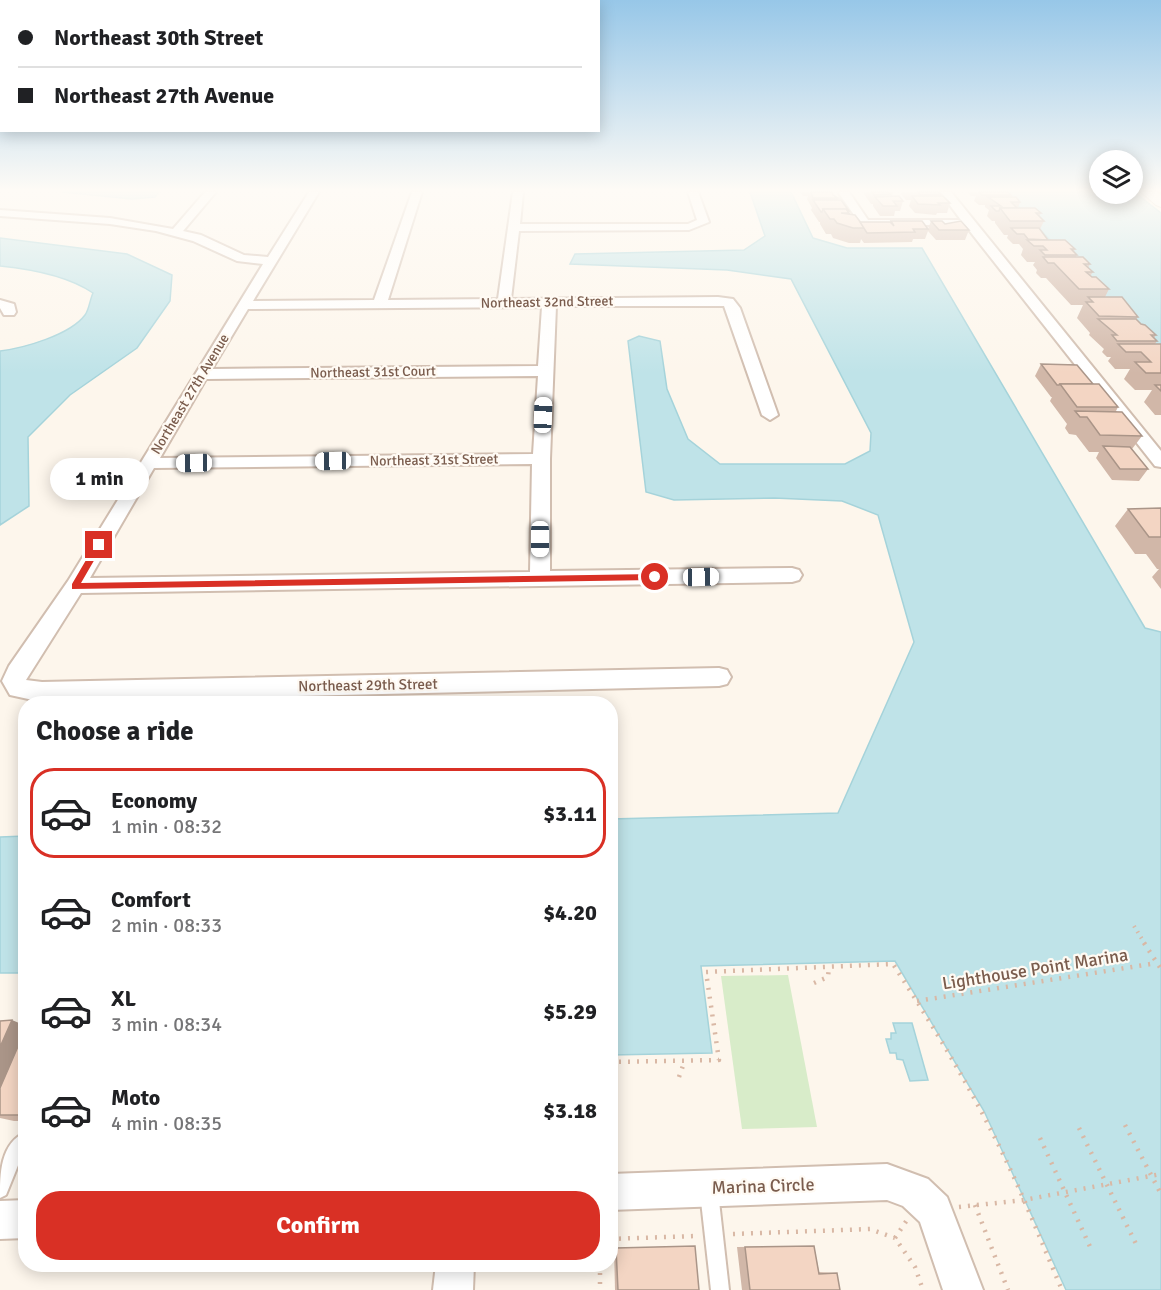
<!DOCTYPE html>
<meta charset="utf-8">
<style>
:root{--surface:#fff;--page:#f6f6f6;--text:#202124;--muted:#757577;--line:#e0e0e0;--accent:#d93025}
body{margin:0;font-family:Signika,sans-serif;background:var(--page);color:var(--text);height:100vh;display:flex;flex-direction:column;font-size:22px;white-space:nowrap}
*{box-sizing:border-box;margin:0}
p{font-size:20px;color:var(--muted)}
.icon{flex:none;width:33px;height:33px;fill:none;stroke:currentColor;stroke-width:2;stroke-linecap:round;stroke-linejoin:round}
.map{position:relative;flex:1;overflow:hidden}
.sheet{position:absolute;left:18px;top:696px;width:600px;height:576px;display:flex;flex-direction:column;background:var(--surface);border-radius:24px;box-shadow:0 3px 15px #0003}
.sheet>*{flex:none}
.banner{position:absolute;left:0px;top:0px;width:600px;height:132px;box-shadow:0 3px 15px #0003;display:grid;align-content:center;height:132px;padding:0 18px;background:var(--surface)}
.controls{position:absolute;left:1089px;top:150px;display:grid;gap:12px}
.controls a{display:grid;place-items:center;width:54px;height:54px;border-radius:50%;background:var(--surface);box-shadow:0 3px 15px #0003;font-size:30px}
.end{position:absolute;width:27px;height:27px;margin:-14px;border:8px solid #d93025;background:#fff;box-shadow:0 0 0 3px #fff}
.from{border-radius:50%}
.bubble{position:absolute;height:42px;border-radius:21px;background:var(--surface);box-shadow:0 3px 15px #0003;font-size:20px;font-weight:700;line-height:42px;text-align:center}
.car{position:absolute;width:18px;height:36px;margin:-18px -9px;border-radius:8px;box-shadow:0 0 4px 2px #0007;background:linear-gradient(#fff 24%,#345 0 40%,#fff 0 76%,#345 0 86%,#fff 0)}
.banner b{display:flex;align-items:center;gap:21px;height:57px;font-size:22px}
.banner b+b{border-top:2px solid var(--line)}
.banner i{width:15px;height:15px;background:var(--text)}
ul{padding:0;list-style:none}
li{display:flex;align-items:center;gap:18px;height:90px;margin:0 12px 9px;padding:0 6px;border:3px solid transparent;border-radius:24px}
li div{flex:1}
li b{display:block;font-size:22px}
li em{font-style:normal;font-weight:700}
li.active{border-color:var(--accent)}
li>.icon{width:54px;height:54px;stroke-width:1.5}
h2{padding:0 18px;font-size:27px;line-height:72px}
.primary-button{display:flex;gap:12px;margin-top:auto;padding:12px 18px}
.primary-button a{flex:1;height:69px;border-radius:24px;background:var(--accent);color:#fff;font-size:24px;font-weight:700;line-height:69px;text-align:center}
.map>svg:first-child{display:block}
.green{fill:#d8ecc9}
.water{fill:#bfe3e8;stroke:#a5d3da;stroke-width:1.5}
.lines{fill:none;stroke-linecap:round;stroke-linejoin:round}
.service-casing{stroke:#d1beb0;stroke-width:4}
.minor-casing{stroke:#d1beb0;stroke-width:4}
.secondary-casing{stroke:#d6c0b0;stroke-width:2}
.path-far1{stroke:#d9b8a5;stroke-width:4;stroke-dasharray:1.5 5;stroke-linecap:butt}
.path{stroke:#d9b8a5;stroke-width:4.5;stroke-dasharray:2 7;stroke-linecap:butt}
.service{fill:#fff;fill-rule:evenodd}
.minor{fill:#fff;fill-rule:evenodd}
.secondary{fill:#fff;fill-rule:evenodd}
.wall{fill:#d1b7a8}
.shaded-wall{fill:#aa9588}
.building{fill:#f3d5c3;stroke:#aa9588;stroke-width:1.5}
.route{fill:#d93025}
.labels{text-anchor:middle;dominant-baseline:central;stroke-width:4.5;stroke-linejoin:round;paint-order:stroke}
.far-street-label{font-size:14px;fill:#7a5c4d;stroke:#fffaf3}
.street-label{font-size:15px;fill:#7a5c4d;stroke:#fffaf3}
.near-street-label{font-size:18px;fill:#7a5c4d;stroke:#fffaf3}
</style>
<div class="map">
<svg width="1161" height="1290" viewBox="0 0 1161 1290">
<rect width="100%" height="100%" fill="#fdf6ec"/>
<polygon class="green" points="788,975 817,1127 742,1129 721,976"/>
<g class="water">
<polygon points="62,192 159,192 155,197 132,199"/>
<polygon points="750,192 791,192 813,238 847,248 922,248 1145,628 1161,632 1161,1290 1066,1290 984,1111 895,961 701,966 712,1053 611,1055 611,819 838,813 914,642 878,515 842,501 774,498 674,500 646,492 628,341 639,336 660,341 667,389 688,439 720,464 845,464 870,451 871,433 791,279 727,270 570,264 575,254 744,250 765,236"/>
<polygon points="1005,192 1134,192 1161,213 1161,359"/>
<path d="M 0,238 L 127,254 L 172,275 L 170,301 L 137,348 L 70,395 L 28,437 L 29,506 L 0,525 L 0,351 C 24,348 70,335 85,315 C 89,310 90,299 93,293 C 68,276 30,269 0,266 Z"/>
<polygon points="25,836 25,973 0,973 0,837"/>
<polygon points="893,1023 912,1023 928,1080 910,1081 903,1060 897,1059 896,1053 890,1053 886,1039 891,1039 891,1033 896,1033"/>
</g>
<g class="lines">
<g class="service-casing">
<g id="service">
<path d="M 26,1132 L 26,1151 L 23,1153 L 6,1195 L 0,1198 C 0,1174 0,1143 26,1132 Z"/>
<polygon points="709,1183 715,1186 718,1192 729,1290 711,1290 700,1192 703,1186"/>
</g>
</g>
<g class="minor-casing">
<g id="minor">
<path d="M 205,192 L 216,192 L 183,231 L 201,235 L 244,255 L 268,257 L 309,192 L 319,192 L 253,301 L 374,300 L 412,192 L 422,192 L 388,300 L 498,299 L 513,192 L 523,192 L 520,224 L 688,224 L 697,220 L 688,192 L 698,192 L 709,222 L 689,230 L 519,231 L 511,299 L 718,297 L 733,299 L 740,308 L 778,415 L 770,420 L 762,415 L 724,306 L 556,306 L 550,459 L 550,571 L 792,568 L 799,570 L 802,575 L 799,580 L 792,582 L 81,593 L 26,680 L 42,682 L 719,668 L 727,670 L 731,677 L 727,684 L 719,686 L 42,702 L 10,695 L 2,681 L 9,666 L 68,581 L 263,264 L 237,261 L 193,241 L 156,231 L 110,224 L 0,216 L 0,210 L 110,218 L 173,229 ZM 542,307 L 538,366 L 212,369 L 248,309 ZM 538,376 L 533,454 L 160,458 L 206,379 ZM 532,464 L 530,572 L 90,578 L 154,468 Z"/>
<polygon points="838,192 849,192 868,220 961,220 940,192 951,192 1161,451 1161,467 1155,466 965,225 861,225"/>
<polygon points="0,300 14,304 16,312 14,315 4,315 0,308"/>
<polygon points="887,1164 928,1179 947,1197 983,1290 943,1290 920,1222 903,1206 887,1200 610,1210 610,1174"/>
<polygon points="26,1200 26,1238 0,1239 0,1201"/>
<polygon points="436,1264 474,1264 473,1290 433,1290"/>
</g>
</g>
<g class="secondary-casing">
<polygon id="secondary" points="1141,192 1158,192 1161,195 1161,207 1156,205"/>
</g>
<polyline class="path-far1" points="1134,926 1145,944"/>
<g class="path">
<polyline points="1144,943 1161,969"/>
<polyline points="814,983 828,977 829,967"/>
<polyline points="917,1001 1157,963"/>
<path d="M 610,1062 L 719,1060 L 706,972 L 893,964 C 928,1018 962,1073 991,1130 C 1018,1182 1039,1236 1062,1290"/>
<polyline points="679,1077 685,1060"/>
<polyline points="1125,1125 1161,1194"/>
<polyline points="1079,1128 1136,1244"/>
<polyline points="1040,1138 1092,1251"/>
<polyline points="975,1205 1008,1290"/>
<polyline points="959,1207 1024,1200 1161,1174"/>
<polyline points="733,1234 870,1229 895,1238 915,1267 923,1290"/>
<polyline points="895,1238 907,1220"/>
<polyline points="610,1239 696,1236"/>
<polyline points="600,1264 600,1290"/>
</g>
<use href="#service" class="service"/>
<use href="#minor" class="minor"/>
<use href="#secondary" class="secondary"/>
</g>
<g class="wall">
<polygon points="800,192 831,192 833,195 838,198 838,200 849,214 860,222 891,223 891,221 928,229 931,221 969,230 965,240 936,240 928,231 925,239 913,239 912,242 864,243 861,239 860,243 849,243 833,238 831,234 826,234 820,224 820,222 819,222 811,210 812,208 807,199 808,196 803,196"/>
<polygon points="864,192 893,192 892,196 903,201 900,211 895,211 894,216 880,216 873,206 873,204 871,204 864,194"/>
<polygon points="902,192 938,192 941,194 940,196 950,203 947,213 937,213 936,215 915,213 909,206 911,200 906,200 901,194"/>
<polygon points="967,192 1008,192 1011,195 1010,197 1020,202 1018,208 1041,213 1039,217 1044,221 1040,229 1048,240 1075,249 1074,251 1077,255 1076,257 1090,264 1088,268 1093,272 1090,276 1109,289 1105,297 1138,317 1136,320 1141,324 1156,335 1154,338 1157,341 1155,344 1161,344 1161,415 1155,415 1144,402 1152,390 1135,390 1124,379 1130,369 1115,369 1108,361 1111,357 1107,357 1102,352 1104,349 1089,335 1090,333 1077,318 1083,305 1071,305 1046,278 1041,278 1036,273 1037,270 1033,265 1035,262 1027,262 1021,255 1023,249 1019,244 1013,244 1007,238 1008,235 1004,235 995,223 995,221 992,221 987,216 989,210 985,207 985,205 979,205 974,201 976,196 971,196"/>
<polygon points="1041,364 1093,384 1118,407 1116,411 1142,436 1132,449 1148,469 1139,481 1112,480 1096,458 1099,452 1089,452 1076,435 1069,434 1065,428 1067,424 1050,401 1052,397 1051,397 1035,376"/>
<polygon points="1161,508 1161,589 1152,577 1159,569 1157,569 1146,554 1135,554 1115,526 1128,509"/>
<polygon points="0,1021 26,1026 26,1121 14,1121 0,1118"/>
<polygon points="695,1246 699,1290 615,1290 614,1248"/>
<polygon points="814,1246 819,1272 837,1273 840,1290 742,1290 737,1247"/>
</g>
<polygon class="shaded-wall" points="12,1020 26,1026 26,1051 0,1112 0,1047"/>
<g class="building">
<polygon points="811,192 832,192 833,195 838,198 813,198"/>
<polygon points="872,192 888,192 890,194 874,195"/>
<polygon points="918,192 938,192 941,194 920,195"/>
<polygon points="979,192 1008,192 1011,195 982,195"/>
<polygon points="899,196 903,201 893,201 897,206 883,206 875,197"/>
<polygon points="912,196 943,196 950,203 938,203 940,205 918,204"/>
<polygon points="988,197 1016,197 1020,202 1011,202 1017,208 1000,208 999,211 996,211 991,206 1001,206"/>
<polygon points="813,200 841,200 849,211 847,211 846,209 823,209 822,212 821,212"/>
<polygon points="1000,208 1035,208 1041,213 1036,213 1044,221 1010,221"/>
<polygon points="823,209 846,209 849,213 841,213 855,215 865,228 853,228 837,223 834,219 830,219"/>
<polygon points="891,221 922,221 928,229 913,229 915,232 867,233 860,222 890,222 894,226"/>
<polygon points="931,221 942,221 945,224 961,221 969,230 939,230"/>
<polygon points="1011,228 1039,228 1048,240 1028,239 1024,234 1017,234"/>
<polygon points="1027,240 1065,240 1075,249 1071,249 1077,255 1045,255 1040,250 1047,250 1043,246 1034,246"/>
<polygon points="1043,257 1083,257 1090,264 1084,264 1093,272 1086,272 1092,277 1096,277 1109,289 1079,289 1054,263 1048,263"/>
<polygon points="1088,297 1122,297 1138,317 1099,316 1086,302 1093,302"/>
<polygon points="1098,319 1136,319 1141,324 1145,325 1156,335 1151,335 1157,341 1117,341 1112,335 1117,335"/>
<polygon points="1118,344 1161,344 1161,373 1146,373 1135,362 1151,362 1141,352 1126,352"/>
<polygon points="1041,364 1077,365 1093,384 1060,384 1059,385 1057,385"/>
<polygon points="1060,384 1099,384 1118,407 1077,407"/>
<polygon points="1155,385 1161,385 1161,391"/>
<polygon points="1075,411 1122,412 1142,436 1100,435 1087,417 1080,417"/>
<polygon points="1103,446 1130,447 1148,469 1120,469"/>
<polygon points="1161,508 1161,537 1149,537 1128,509"/>
<polygon points="12,1020 0,1047 0,1021"/>
<polygon points="26,1028 26,1115 0,1115 0,1088"/>
<polygon points="695,1246 699,1290 618,1290 616,1248"/>
<polygon points="814,1246 819,1274 837,1273 840,1290 750,1290 745,1247"/>
</g>
<linearGradient id="sky" x2="0" y2="1"><stop stop-color="#97c7e8"/><stop offset="0.51" stop-color="#fefbf6"/><stop offset="1" stop-color="#fefbf6" stop-opacity="0"/></linearGradient>
<rect width="1161" height="373" fill="url(#sky)"/>
<polygon class="route" points="99,542 103,545 81,583 655,574 659,577 655,580 72,589 72,584 96,543"/>
<g class="labels">
<g class="far-street-label">
<text transform="translate(547 302) rotate(-1)">Northeast 32nd Street</text>
<text transform="translate(373 372) rotate(-1)">Northeast 31st Court</text>
<text transform="translate(190 394) rotate(-59)">Northeast 27th Avenue</text>
<text transform="translate(434 460) rotate(-1)">Northeast 31st Street</text>
</g>
<g class="street-label">
<text transform="translate(368 685) rotate(-1)">Northeast 29th Street</text>
</g>
<g class="near-street-label">
<text transform="translate(1035 969) rotate(-9)">Lighthouse Point Marina</text>
<text transform="translate(763 1186) rotate(-2)">Marina Circle</text>
</g>
</g>
</svg>
<div class="controls">
<a><svg class="icon" aria-label="layers" viewBox="0 0 24 24"><path d="M12 4l9 5-9 5-9-5zM3 14l9 5 9-5"/></svg></a>
</div>
<i class="end from" style="left:655px;top:577px"></i>
<i class="end" style="left:99px;top:545px"></i>
<div class="bubble" style="left:50px;top:458px;width:99px">1 min</div>
<i class="car" style="left:543px;top:415px;rotate:2deg"></i>
<i class="car" style="left:333px;top:461px;rotate:269deg"></i>
<i class="car" style="left:194px;top:463px;rotate:269deg"></i>
<i class="car" style="left:540px;top:539px;rotate:180deg"></i>
<i class="car" style="left:701px;top:577px;rotate:89deg"></i>
<div class="banner">
<b><i class="from"></i>Northeast 30th Street</b>
<b><i></i>Northeast 27th Avenue</b>
</div>
<section class="sheet">
<h2>Choose a ride</h2>
<ul>
<li class="active"><svg class="icon" aria-label="car" viewBox="0 0 24 24"><path d="M5 17H2v-5l4-1 3-4h7l3 4 3 1v5h-3M9 17h6M6 11h13"/><circle cx="7" cy="17" r="2"/><circle cx="17" cy="17" r="2"/></svg><div><b>Economy</b><p>1 min · 08:32</p></div><em>$3.11</em></li>
<li><svg class="icon" aria-label="car" viewBox="0 0 24 24"><path d="M5 17H2v-5l4-1 3-4h7l3 4 3 1v5h-3M9 17h6M6 11h13"/><circle cx="7" cy="17" r="2"/><circle cx="17" cy="17" r="2"/></svg><div><b>Comfort</b><p>2 min · 08:33</p></div><em>$4.20</em></li>
<li><svg class="icon" aria-label="car" viewBox="0 0 24 24"><path d="M5 17H2v-5l4-1 3-4h7l3 4 3 1v5h-3M9 17h6M6 11h13"/><circle cx="7" cy="17" r="2"/><circle cx="17" cy="17" r="2"/></svg><div><b>XL</b><p>3 min · 08:34</p></div><em>$5.29</em></li>
<li><svg class="icon" aria-label="car" viewBox="0 0 24 24"><path d="M5 17H2v-5l4-1 3-4h7l3 4 3 1v5h-3M9 17h6M6 11h13"/><circle cx="7" cy="17" r="2"/><circle cx="17" cy="17" r="2"/></svg><div><b>Moto</b><p>4 min · 08:35</p></div><em>$3.18</em></li>
</ul>
<div class="primary-button"><a>Confirm</a></div>
</section>
</div>
